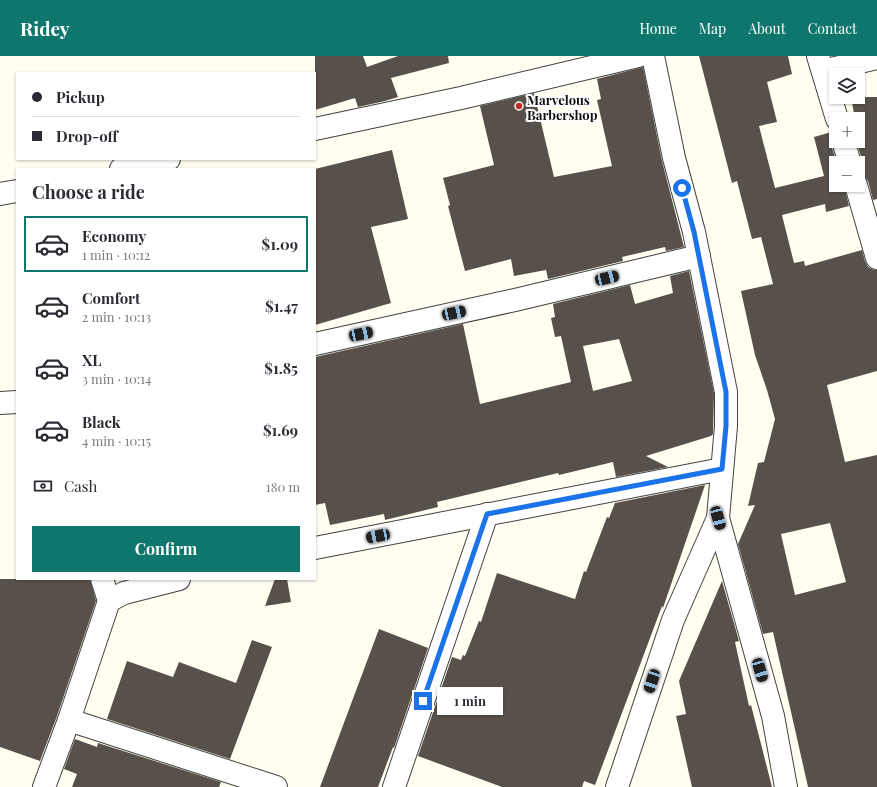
<!DOCTYPE html>
<meta charset="utf-8">
<style>
:root{--surface:#fff;--page:#f2f2f3;--text:#2b2b33;--muted:#7c7c81;--line:#e1e1e2;--accent:#0f766e}
body{margin:0;font-family:"Playfair Display",serif;background:var(--page);color:var(--text);height:100vh;display:flex;flex-direction:column;font-size:15px;white-space:nowrap}
*{box-sizing:border-box;margin:0}
p{font-size:13px;color:var(--muted)}
.icon{flex:none;width:22px;height:22px;fill:none;stroke:currentColor;stroke-width:2;stroke-linecap:round;stroke-linejoin:round}
.map{position:relative;flex:1;overflow:hidden}
.panel{position:absolute;left:16px;top:112px;width:300px;height:412px;display:flex;flex-direction:column;background:var(--surface);border-radius:0px;box-shadow:0 1px 3px #0004}
.panel>*{flex:none}
.guide{position:absolute;left:16px;top:16px;width:300px;height:88px;border-radius:0px;box-shadow:0 1px 3px #0004;display:grid;align-content:center;height:88px;padding:0 16px;background:var(--surface)}
.fabs{position:absolute;left:829px;top:12px;display:grid;gap:8px}
.fabs a{display:grid;place-items:center;width:36px;height:36px;border-radius:0px;background:var(--surface);box-shadow:0 1px 3px #0004;font-size:20px}
.end{position:absolute;width:18px;height:18px;margin:-9px;border:5px solid #1a73e8;background:#fff;box-shadow:0 0 0 2px #fff}
.from{border-radius:50%}
.bubble{position:absolute;height:28px;border-radius:0px;background:var(--surface);box-shadow:0 1px 3px #0004;font-size:13px;font-weight:700;line-height:28px;text-align:center}
.car{position:absolute;width:12px;height:24px;margin:-12px -6px;border-radius:5px;box-shadow:0 0 3px 1px #0007;background:linear-gradient(#222 24%,#8ab4d8 0 40%,#222 0 76%,#8ab4d8 0 86%,#222 0)}
.guide b{display:flex;align-items:center;gap:14px;height:38px;font-size:15px}
.guide b+b{border-top:1px solid var(--line)}
.guide i{width:10px;height:10px;background:var(--text)}
ul{padding:0;list-style:none}
li{display:flex;align-items:center;gap:12px;height:56px;margin:0 8px 6px;padding:0 8px;border:2px solid transparent;border-radius:0px}
li div{flex:1}
li b{display:block;font-size:15px}
li em{font-style:normal;font-weight:700}
li.selected{border-color:var(--accent)}
li>.icon{width:36px;height:36px;stroke-width:1.5}
h2{padding:0 16px;font-size:18px;line-height:48px}
.pay{display:flex;align-items:center;gap:10px;height:44px;padding:0 16px;font-size:15px}
.pay p{margin-inline-start:auto}
.primary-button{display:flex;gap:8px;margin-top:auto;padding:8px 16px}
.primary-button a{flex:1;height:46px;border-radius:0px;background:var(--accent);color:#fff;font-size:16px;font-weight:700;line-height:46px;text-align:center}
header{display:flex;align-items:center;gap:24px;box-sizing:border-box;height:56px;padding:0 20px;background:var(--accent);color:#fff}
header strong{font-size:19px}
nav{display:flex;gap:22px;margin-inline-start:auto;font-size:14px}
.map>svg:first-child{display:block}
.building{fill:#58514b;fill-rule:evenodd}
.lines{fill:none;stroke-linecap:round;stroke-linejoin:round}
.minor-casing{stroke:#424242;stroke-width:24}
.minor{stroke:#fff;stroke-width:22}
.route{stroke:#1a73e8;stroke-width:5}
.poi-dot{fill:#c02e26;stroke:#fff;stroke-width:1.5}
.labels{text-anchor:middle;dominant-baseline:central;stroke-width:4;stroke-linejoin:round;paint-order:stroke}
.poi-label{font-size:13px;font-weight:bold;fill:#0f0f0f;stroke:#fff;text-anchor:start}
</style>
<header>
<strong>Ridey</strong>
<nav><a>Home</a><a>Map</a><a>About</a><a>Contact</a></nav>
</header>
<div class="map">
<svg width="877" height="731" viewBox="0 0 877 731">
<rect width="100%" height="100%" fill="#fffef1"/>
<g class="building">
<polygon points="315,0 363,0 367,11 398,0 448,0 449,7 391,22 398,41 385,45 358,51 355,42 315,54"/>
<path d="M 699,0 L 788,0 L 792,18 L 767,26 L 777,66 L 759,70 L 775,132 L 824,120 L 814,81 L 835,75 L 831,83 L 831,89 L 837,107 L 836,129 L 844,129 L 849,150 L 826,156 L 825,148 L 782,159 L 794,207 L 804,205 L 805,210 L 862,194 L 865,205 L 868,211 L 874,214 L 877,214 L 877,315 L 827,329 L 845,406 L 877,399 L 877,731 L 808,731 L 773,576 L 763,578 L 738,488 L 755,449 L 748,450 L 758,407 L 764,406 L 775,363 L 767,334 L 755,299 L 741,235 L 773,228 L 761,181 L 752,183 L 737,125 L 732,127 ZM 830,467 L 846,526 L 795,539 L 781,478 Z"/>
<polygon points="643,11 662,105 684,191 666,195 665,191 622,201 623,205 548,223 546,214 514,220 511,203 465,215 448,150 450,149 443,122 494,109 480,50 534,37 554,121 612,110 597,44 601,43 597,23"/>
<polygon points="851,41 877,41 877,143 873,144 868,125 864,120 858,117 862,109 862,103 856,85 858,85 858,63 855,63"/>
<polygon points="392,94 408,163 371,171 391,247 315,269 315,113"/>
<path d="M 689,215 L 714,337 L 713,378 L 711,380 L 646,400 L 668,411 L 616,421 L 613,406 L 559,419 L 558,417 L 437,446 L 438,451 L 385,464 L 384,458 L 330,469 L 325,447 L 315,449 L 315,301 L 463,268 L 480,348 L 571,326 L 561,280 L 555,281 L 551,262 L 555,261 L 553,248 L 630,229 L 635,248 L 673,237 L 670,220 ZM 619,283 L 632,325 L 593,335 L 583,290 Z"/>
<polygon points="705,429 663,552 662,550 595,729 584,725 582,731 502,731 418,700 452,601 461,604 463,599 465,600 479,565 481,566 497,517 575,543 584,515 586,516 607,461 609,462 615,447"/>
<polygon points="0,523 90,523 96,545 57,660 40,705 0,691"/>
<polygon points="275,523 287,523 291,546 265,550"/>
<polygon points="722,525 739,585 735,586 749,650 751,649 772,731 692,731 676,660 686,658 679,625"/>
<polygon points="379,573 428,592 394,692 393,691 378,731 320,731"/>
<polygon points="252,584 272,591 230,703 107,663 127,605 173,621 179,606 236,627"/>
<polygon points="75,683 97,691 98,687 221,726 219,731 72,731 77,718 64,713"/>
</g>
<g class="lines">
<g class="minor-casing">
<g id="minor">
<polyline points="818,0 837,63"/>
<polyline points="823,15 877,2"/>
<polyline points="315,73 461,42 638,0"/>
<polyline points="843,85 850,107"/>
<polyline points="121,113 169,103"/>
<polyline points="856,129 877,202"/>
<polyline points="0,138 17,135"/>
<polyline points="315,288 515,244 699,200"/>
<polyline points="0,347 17,346"/>
<polyline points="718,462 773,660 786,731"/>
<polyline points="315,492 722,413"/>
<polyline points="102,523 109,545"/>
<polyline points="69,664 276,731"/>
<polyline points="44,731 69,664 109,545 124,537 179,523"/>
<polyline points="394,731 487,458"/>
<polyline points="617,731 673,564 718,462 726,370 726,336 694,176 674,102 653,0"/>
</g>
</g>
<use href="#minor" class="minor"/>
</g>
<g class="lines">
<polyline class="route" points="423,645 487,458 722,413 726,370 726,336 694,176 682,132"/>
</g>
<circle class="poi-dot" cx="519" cy="50" r="4"/>
<g class="labels">
<g class="poi-label">
<text x="527" y="43">Marvelous<tspan x="527" dy="15">Barbershop</tspan></text>
</g>
</g>
</svg>
<div class="fabs">
<a><svg class="icon" aria-label="layers" viewBox="0 0 24 24"><path d="M12 4l9 5-9 5-9-5zM3 14l9 5 9-5"/></svg></a>
<a>+</a>
<a>−</a>
</div>
<i class="end from" style="left:682px;top:132px"></i>
<i class="end" style="left:423px;top:645px"></i>
<div class="bubble" style="left:437px;top:631px;width:66px">1 min</div>
<i class="car" style="left:607px;top:222px;rotate:77deg"></i>
<i class="car" style="left:454px;top:257px;rotate:78deg"></i>
<i class="car" style="left:361px;top:278px;rotate:78deg"></i>
<i class="car" style="left:718px;top:462px;rotate:165deg"></i>
<i class="car" style="left:378px;top:480px;rotate:259deg"></i>
<i class="car" style="left:760px;top:614px;rotate:164deg"></i>
<i class="car" style="left:652px;top:625px;rotate:198deg"></i>
<div class="guide">
<b><i class="from"></i>Pickup</b>
<b><i></i>Drop-off</b>
</div>
<section class="panel">
<h2>Choose a ride</h2>
<ul>
<li class="selected"><svg class="icon" aria-label="car" viewBox="0 0 24 24"><path d="M5 17H2v-5l4-1 3-4h7l3 4 3 1v5h-3M9 17h6M6 11h13"/><circle cx="7" cy="17" r="2"/><circle cx="17" cy="17" r="2"/></svg><div><b>Economy</b><p>1 min · 10:12</p></div><em>$1.09</em></li>
<li><svg class="icon" aria-label="car" viewBox="0 0 24 24"><path d="M5 17H2v-5l4-1 3-4h7l3 4 3 1v5h-3M9 17h6M6 11h13"/><circle cx="7" cy="17" r="2"/><circle cx="17" cy="17" r="2"/></svg><div><b>Comfort</b><p>2 min · 10:13</p></div><em>$1.47</em></li>
<li><svg class="icon" aria-label="car" viewBox="0 0 24 24"><path d="M5 17H2v-5l4-1 3-4h7l3 4 3 1v5h-3M9 17h6M6 11h13"/><circle cx="7" cy="17" r="2"/><circle cx="17" cy="17" r="2"/></svg><div><b>XL</b><p>3 min · 10:14</p></div><em>$1.85</em></li>
<li><svg class="icon" aria-label="car" viewBox="0 0 24 24"><path d="M5 17H2v-5l4-1 3-4h7l3 4 3 1v5h-3M9 17h6M6 11h13"/><circle cx="7" cy="17" r="2"/><circle cx="17" cy="17" r="2"/></svg><div><b>Black</b><p>4 min · 10:15</p></div><em>$1.69</em></li>
</ul>
<div class="pay"><svg class="icon" aria-label="cash" viewBox="0 0 24 24"><path d="M3 7h18v10H3z"/><circle cx="12" cy="12" r="2"/></svg>Cash<p>180 m</p></div>
<div class="primary-button"><a>Confirm</a></div>
</section>
</div>
